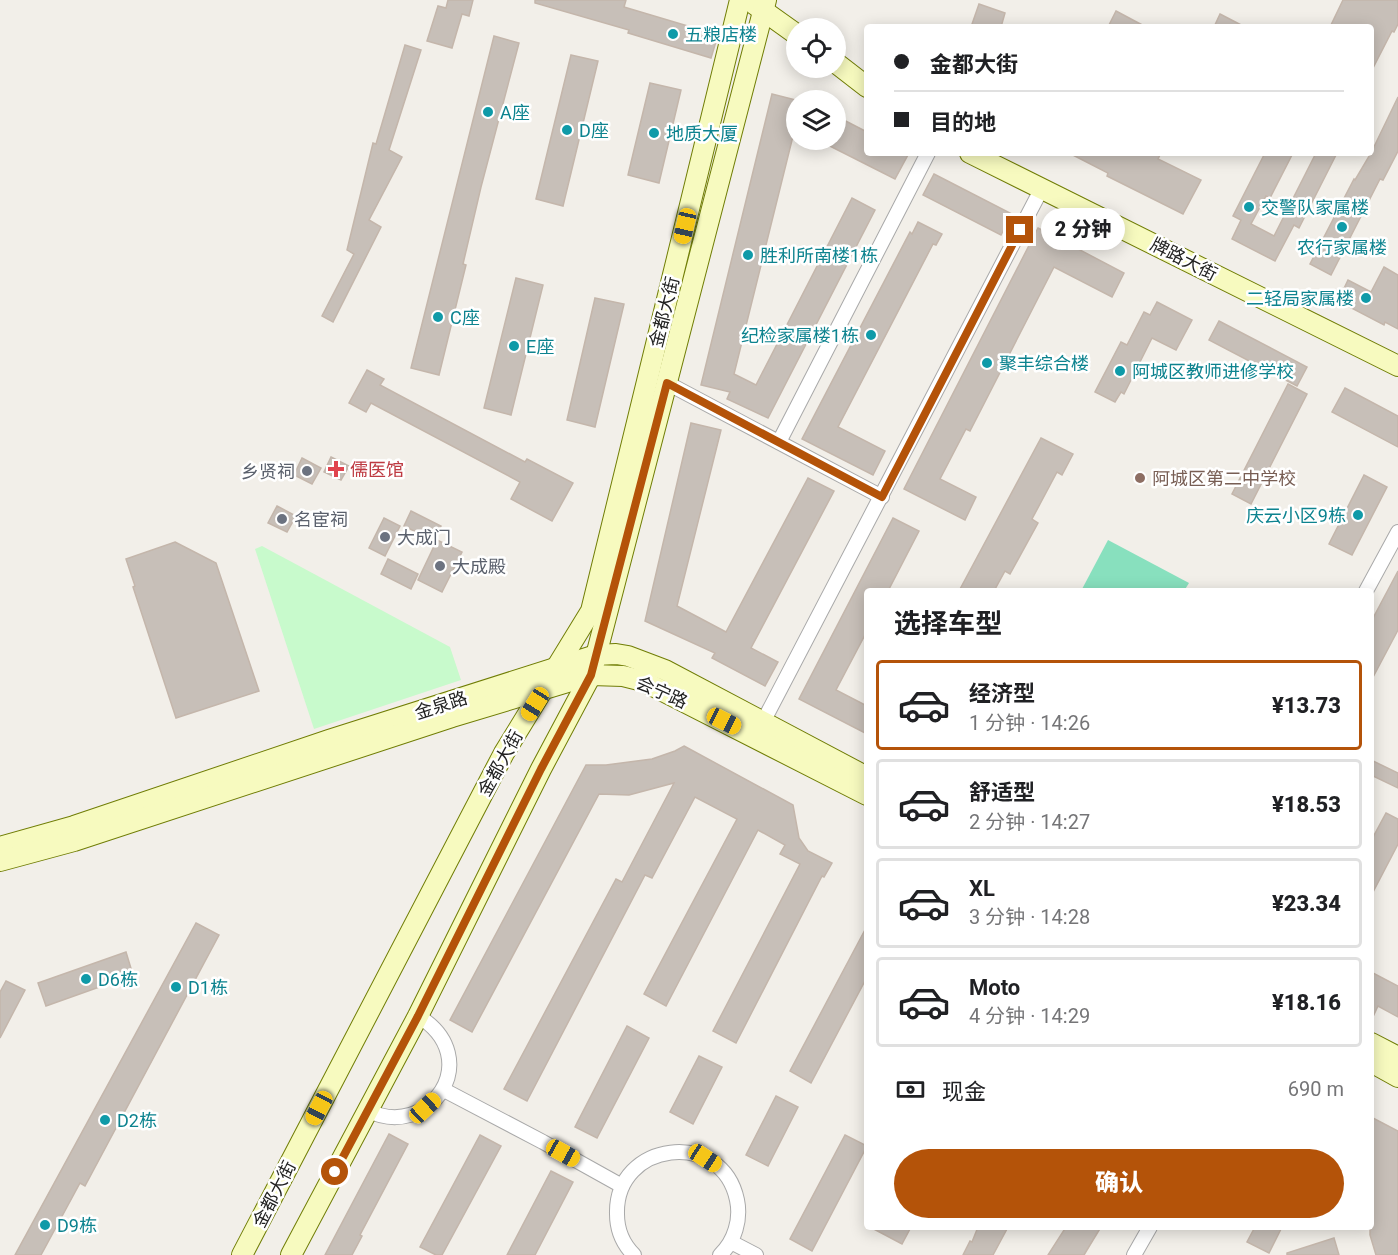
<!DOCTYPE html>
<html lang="zh">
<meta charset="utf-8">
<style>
:root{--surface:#fff;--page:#f6f6f6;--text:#202124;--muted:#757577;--line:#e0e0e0;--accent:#b45309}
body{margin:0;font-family:Roboto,"Noto Sans SC",sans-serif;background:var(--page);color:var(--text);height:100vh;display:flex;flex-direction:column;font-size:22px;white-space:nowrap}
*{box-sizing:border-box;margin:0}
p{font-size:20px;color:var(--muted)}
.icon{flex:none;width:33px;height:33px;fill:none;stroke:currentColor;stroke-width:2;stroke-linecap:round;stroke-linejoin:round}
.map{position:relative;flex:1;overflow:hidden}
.drawer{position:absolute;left:864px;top:588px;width:510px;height:642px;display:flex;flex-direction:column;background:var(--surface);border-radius:6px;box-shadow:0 3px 15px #0003}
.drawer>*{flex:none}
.guide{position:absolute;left:864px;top:24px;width:510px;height:132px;border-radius:6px;box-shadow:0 3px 15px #0003;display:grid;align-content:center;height:132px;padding:0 30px;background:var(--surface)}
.fabs{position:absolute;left:786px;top:18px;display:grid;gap:12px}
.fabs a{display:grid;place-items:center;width:60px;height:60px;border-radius:50%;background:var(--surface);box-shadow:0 3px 15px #0003;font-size:30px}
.end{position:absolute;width:27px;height:27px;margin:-14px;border:8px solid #b45309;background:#fff;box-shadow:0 0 0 3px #fff}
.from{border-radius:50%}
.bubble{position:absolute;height:42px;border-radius:21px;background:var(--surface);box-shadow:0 3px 15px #0003;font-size:20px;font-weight:800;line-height:42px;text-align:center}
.car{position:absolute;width:18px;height:36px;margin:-18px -9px;border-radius:8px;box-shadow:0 0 4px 2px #0007;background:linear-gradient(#f5c518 24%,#345 0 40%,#f5c518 0 76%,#345 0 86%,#f5c518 0)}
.guide b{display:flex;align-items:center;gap:21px;height:57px;font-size:22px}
.guide b+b{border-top:2px solid var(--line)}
.guide i{width:15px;height:15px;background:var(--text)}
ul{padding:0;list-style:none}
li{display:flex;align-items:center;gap:18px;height:90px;margin:0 12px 9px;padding:0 18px;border:3px solid var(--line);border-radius:6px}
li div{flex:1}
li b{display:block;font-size:22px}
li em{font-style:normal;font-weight:800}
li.on{border-color:var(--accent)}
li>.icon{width:54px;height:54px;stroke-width:1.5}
h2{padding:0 30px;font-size:27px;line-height:72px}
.pay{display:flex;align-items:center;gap:15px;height:66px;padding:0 30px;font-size:22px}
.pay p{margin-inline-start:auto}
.cta{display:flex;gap:12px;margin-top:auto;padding:12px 30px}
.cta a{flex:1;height:69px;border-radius:36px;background:var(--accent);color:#fff;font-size:24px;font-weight:800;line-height:69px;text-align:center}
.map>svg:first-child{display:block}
.park{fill:#c8facc}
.pitch{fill:#88e0be}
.building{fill:#c7bfb8;stroke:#c4b6ab;stroke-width:1.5}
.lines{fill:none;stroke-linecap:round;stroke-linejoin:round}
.street-casing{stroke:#a9a9a9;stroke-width:16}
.secondary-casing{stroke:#707d05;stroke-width:22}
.street{stroke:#fff;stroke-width:14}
.secondary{stroke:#f7fabf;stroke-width:20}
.route{stroke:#b45309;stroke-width:8}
.culture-dot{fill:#0f9aa8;stroke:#fff;stroke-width:2}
.health-dot{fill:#e0444e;stroke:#fff;stroke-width:2}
.worship-dot{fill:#6b7280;stroke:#fff;stroke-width:2}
.education-dot{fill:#8d6e63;stroke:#fff;stroke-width:2}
.labels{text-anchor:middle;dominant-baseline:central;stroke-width:5;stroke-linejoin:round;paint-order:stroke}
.culture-label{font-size:18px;fill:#0d838f;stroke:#fff;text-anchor:start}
.street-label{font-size:18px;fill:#222;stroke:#fff}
.health-label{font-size:18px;fill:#be3a42;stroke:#fff;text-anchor:start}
.worship-label{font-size:18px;fill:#5b616d;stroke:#fff;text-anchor:start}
.education-label{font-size:18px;fill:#785e54;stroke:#fff;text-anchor:start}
</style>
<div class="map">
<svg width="1398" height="1255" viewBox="0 0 1398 1255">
<rect width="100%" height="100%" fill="#f2efe9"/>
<polygon class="park" points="262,546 450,647 461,680 314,729 255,549"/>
<polygon class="pitch" points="1108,540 1189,583 1184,591 1081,591"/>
<g class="building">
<polygon points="448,0 473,0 469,16 462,14 452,48 427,41 438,6 446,8"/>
<polygon points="535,0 626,0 624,7 718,35 711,58 628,33 629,30 535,3"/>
<polygon points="1343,0 1398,0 1398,24 1394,32 1392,31 1371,72 1371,27 1330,27"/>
<polygon points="979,4 1005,13 1001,27 971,27"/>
<polygon points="1116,11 1146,27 1108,27"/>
<polygon points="1220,14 1245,27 1214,27"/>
<polygon points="494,36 519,43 481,187 463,264 466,265 439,375 411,368"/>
<polygon points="405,45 421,50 389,150 402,157 369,220 381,227 333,322 322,316 354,254 347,250 373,143 376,144"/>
<polygon points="571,55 598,61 563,206 536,199"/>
<polygon points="650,83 681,90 659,183 628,175"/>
<polygon points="772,94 796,100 796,129 795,128 734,374 756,385 852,198 875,210 768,418 727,399 730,392 701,385"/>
<polygon points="1398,97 1398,151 1383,180 1380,179 1331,275 1310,264 1354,179 1355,180 1371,153"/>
<polygon points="836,116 867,132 867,153 909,153 895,179 818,140 836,140"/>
<polygon points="1069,153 1161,153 1158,159 1201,180 1183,214 1107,176 1108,173"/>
<polygon points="1265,153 1293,153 1270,198 1266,196 1251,224 1274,236 1316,153 1337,153 1299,228 1294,225 1275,261 1232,239 1241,220 1233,216"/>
<polygon points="934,174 1012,214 1001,235 923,195"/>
<polygon points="918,222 942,234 936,245 933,244 838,427 885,451 873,475 802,439 910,232 912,234"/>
<polygon points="1038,228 1124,273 1112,297 1054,267 970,431 966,429 940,479 976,497 965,520 904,489"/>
<polygon points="1384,267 1398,275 1398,329 1385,322 1384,325 1338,301 1348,280 1371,292"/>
<polygon points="516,278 543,285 511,415 484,408"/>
<polygon points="595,298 624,304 595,427 567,420"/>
<polygon points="1157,302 1192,320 1176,350 1152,338 1124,394 1121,392 1115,402 1095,392 1121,342 1127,345 1144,312 1150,315"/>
<polygon points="1219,321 1307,367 1297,386 1209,340"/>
<polygon points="367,370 384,379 380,385 525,462 527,459 573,483 552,521 511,499 520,482 371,403 366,412 349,403"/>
<polygon points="1288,384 1307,394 1251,504 1232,494"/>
<polygon points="1345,388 1398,416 1398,447 1332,412"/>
<polygon points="691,423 721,430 677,606 726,632 808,478 834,491 751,648 778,662 765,686 712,658 715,653 645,621"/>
<polygon points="1041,438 1073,454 1062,475 1057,472 1032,519 1038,523 1010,574 1005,571 994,591 959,591"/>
<polygon points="331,457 349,466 341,480 324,472"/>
<polygon points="302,458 321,468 312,484 294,475"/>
<polygon points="1364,475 1387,487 1352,555 1329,544"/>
<polygon points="277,506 296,516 287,532 268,523"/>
<polygon points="411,511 441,526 434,541 404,526"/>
<polygon points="384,518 400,526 385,556 369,548"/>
<polygon points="893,518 919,531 888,591 867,591 867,631 836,690 867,706 867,734 799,699"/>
<polygon points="437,540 462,552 442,592 418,580"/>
<polygon points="175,542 216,563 259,691 176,718 133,587 135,586 126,559"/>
<polygon points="388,559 418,574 411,589 381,574"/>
<polygon points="1398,571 1398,630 1371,681 1371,622"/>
<polygon points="684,746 793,805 799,838 808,851 832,863 824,877 822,876 736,1043 713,1031 800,864 780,854 785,845 758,830 666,1006 644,994 737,819 695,797 652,878 645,875 527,1101 504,1089 616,879 622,882 674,783 629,795 599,794 472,1032 450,1020 586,765 606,765 652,759 675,751"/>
<polygon points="1371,760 1398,773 1398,788 1371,775"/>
<polygon points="1386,813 1398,819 1398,844 1371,896 1371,841"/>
<polygon points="196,923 219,935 85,1186 80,1183 41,1255 15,1255"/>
<polygon points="867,926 867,977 811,1083 790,1071"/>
<polygon points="126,952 133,975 46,1006 38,983"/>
<polygon points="1371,972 1398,986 1398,1017 1378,1006 1371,1021"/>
<polygon points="6,981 25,990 0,1038 0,992"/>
<polygon points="627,1026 649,1038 597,1138 575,1127"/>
<polygon points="699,1056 722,1067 693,1124 670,1112"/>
<polygon points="776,1096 798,1107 768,1166 746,1155"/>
<polygon points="1371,1117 1398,1131 1398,1255 1376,1255 1370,1235"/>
<polygon points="389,1134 408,1144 360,1235 362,1236 352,1255 325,1255"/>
<polygon points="480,1135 501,1146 442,1255 436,1255 420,1247"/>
<polygon points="845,1135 867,1146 812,1251 790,1239"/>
<polygon points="551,1171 573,1182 535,1255 507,1255"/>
<polygon points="870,1227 911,1227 902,1244"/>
<polygon points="978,1227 1008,1227 993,1255 963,1255 970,1241 972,1242"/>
<polygon points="1066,1227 1101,1227 1084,1255 1048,1255"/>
<polygon points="1255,1227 1282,1227 1269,1253 1247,1242"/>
<polygon points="1334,1238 1339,1255 1287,1255 1287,1253"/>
</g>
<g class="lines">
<g class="street-casing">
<g id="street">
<polyline points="667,383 882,497"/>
<polyline points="779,442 928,153"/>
<polyline points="1366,591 1398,532"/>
<polyline points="763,722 1042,188"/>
<polyline points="444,1090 543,1142 622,1186"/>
<path d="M 367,1110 C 429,1142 487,1058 418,1016"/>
<polyline points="731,1242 756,1255"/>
<path d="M 634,1255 C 623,1244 617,1229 617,1214 C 615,1141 722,1128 737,1200 C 741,1219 735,1241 720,1255"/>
<polyline points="1134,1255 1150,1227"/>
</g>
</g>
<g class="secondary-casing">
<g id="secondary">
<polyline points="754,4 796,34"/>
<polyline points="836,63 867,87"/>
<polyline points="970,153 1398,366"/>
<polyline points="0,847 74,826 329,740 596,655 616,654 628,656 665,670 867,777"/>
<polyline points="0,861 74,841 452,717 591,675 623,676 643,681 867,795"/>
<polyline points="1371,1043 1398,1057"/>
<polyline points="1371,1062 1398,1077"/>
<polyline points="242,1255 504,753 591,611 740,0"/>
<polyline points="291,1255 418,1016 541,769 591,675 766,0"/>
</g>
</g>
<use href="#street" class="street"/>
<use href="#secondary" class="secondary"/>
</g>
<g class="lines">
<polyline class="route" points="335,1172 418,1016 541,769 591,675 667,383 882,497 1020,230"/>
</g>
<g class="culture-dot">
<circle cx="673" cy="34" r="6"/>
<circle cx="488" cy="112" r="6"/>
<circle cx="567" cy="130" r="6"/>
<circle cx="654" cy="133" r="6"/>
<circle cx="1249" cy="207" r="6"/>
<circle cx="1342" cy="227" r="6"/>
<circle cx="748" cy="255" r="6"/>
<circle cx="1366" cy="298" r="6"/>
<circle cx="438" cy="317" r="6"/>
<circle cx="871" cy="335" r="6"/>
<circle cx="514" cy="346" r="6"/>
<circle cx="987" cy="363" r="6"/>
<circle cx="1120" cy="371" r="6"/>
<circle cx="1358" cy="515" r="6"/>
<circle cx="86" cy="979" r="6"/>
<circle cx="176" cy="987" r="6"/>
<circle cx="105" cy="1120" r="6"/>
<circle cx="45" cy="1225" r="6"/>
</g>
<path class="health-dot" d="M333 460h6v6h6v6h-6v6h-6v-6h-6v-6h6z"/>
<g class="worship-dot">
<circle cx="307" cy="471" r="6"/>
<circle cx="282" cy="519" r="6"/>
<circle cx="385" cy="537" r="6"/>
<circle cx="440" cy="566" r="6"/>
</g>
<circle class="education-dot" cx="1140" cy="478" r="6"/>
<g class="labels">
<g class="culture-label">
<text x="685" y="34">五粮店楼</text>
<text x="500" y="112">A座</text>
<text x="579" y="130">D座</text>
<text x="666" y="133">地质大厦</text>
<text x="1261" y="207">交警队家属楼</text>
<text x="1342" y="247" text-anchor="middle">农行家属楼</text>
<text x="760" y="255">胜利所南楼1栋</text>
<text x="1354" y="298" text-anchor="end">二轻局家属楼</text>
<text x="450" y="317">C座</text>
<text x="859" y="335" text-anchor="end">纪检家属楼1栋</text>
<text x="526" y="346">E座</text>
<text x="999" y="363">聚丰综合楼</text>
<text x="1132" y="371">阿城区教师进修学校</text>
<text x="1346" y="515" text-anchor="end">庆云小区9栋</text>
<text x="98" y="979">D6栋</text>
<text x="188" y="987">D1栋</text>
<text x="117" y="1120">D2栋</text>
<text x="57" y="1225">D9栋</text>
</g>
<g class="street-label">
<text transform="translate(1184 259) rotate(27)">牌路大街</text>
<text transform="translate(664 312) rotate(-76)">金都大街</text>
<text transform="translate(662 692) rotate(24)">会宁路</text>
<text transform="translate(441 705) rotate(-18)">金泉路</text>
<text transform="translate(500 763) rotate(-61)">金都大街</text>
<text transform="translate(274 1194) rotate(-63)">金都大街</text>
</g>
<g class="health-label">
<text x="350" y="469">儒医馆</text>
</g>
<g class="worship-label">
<text x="295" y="471" text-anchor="end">乡贤祠</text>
<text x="294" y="519">名宦祠</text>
<text x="397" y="537">大成门</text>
<text x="452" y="566">大成殿</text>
</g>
<g class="education-label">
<text x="1152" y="478">阿城区第二中学校</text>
</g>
</g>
</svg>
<div class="fabs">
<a><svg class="icon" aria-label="locate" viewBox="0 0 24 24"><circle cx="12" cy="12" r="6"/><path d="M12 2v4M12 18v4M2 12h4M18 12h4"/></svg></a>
<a><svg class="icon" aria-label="layers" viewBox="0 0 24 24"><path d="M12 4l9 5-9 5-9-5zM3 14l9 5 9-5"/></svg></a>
</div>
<i class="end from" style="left:335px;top:1172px"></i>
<i class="end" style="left:1020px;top:230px"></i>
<div class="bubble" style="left:1041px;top:208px;width:84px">2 分钟</div>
<i class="car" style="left:685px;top:226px;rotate:193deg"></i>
<i class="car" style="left:535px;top:704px;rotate:212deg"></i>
<i class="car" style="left:724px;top:721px;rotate:117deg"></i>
<i class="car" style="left:319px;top:1108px;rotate:208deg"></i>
<i class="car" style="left:425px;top:1108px;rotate:47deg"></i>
<i class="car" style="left:563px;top:1153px;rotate:119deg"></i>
<i class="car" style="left:705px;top:1158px;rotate:123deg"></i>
<div class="guide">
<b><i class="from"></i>金都大街</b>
<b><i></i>目的地</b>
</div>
<section class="drawer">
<h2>选择车型</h2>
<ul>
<li class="on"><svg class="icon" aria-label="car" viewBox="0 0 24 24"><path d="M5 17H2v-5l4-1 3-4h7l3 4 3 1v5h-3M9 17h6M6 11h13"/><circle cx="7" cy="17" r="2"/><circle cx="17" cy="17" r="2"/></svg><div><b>经济型</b><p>1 分钟 · 14:26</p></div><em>¥13.73</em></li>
<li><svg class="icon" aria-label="car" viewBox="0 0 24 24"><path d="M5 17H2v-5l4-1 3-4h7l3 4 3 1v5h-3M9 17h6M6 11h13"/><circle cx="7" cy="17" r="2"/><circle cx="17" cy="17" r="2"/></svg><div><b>舒适型</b><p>2 分钟 · 14:27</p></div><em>¥18.53</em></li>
<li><svg class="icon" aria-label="car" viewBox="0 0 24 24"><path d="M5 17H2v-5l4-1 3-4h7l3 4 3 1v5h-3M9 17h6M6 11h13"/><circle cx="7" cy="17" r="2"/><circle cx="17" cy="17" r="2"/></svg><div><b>XL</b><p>3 分钟 · 14:28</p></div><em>¥23.34</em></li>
<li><svg class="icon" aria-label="car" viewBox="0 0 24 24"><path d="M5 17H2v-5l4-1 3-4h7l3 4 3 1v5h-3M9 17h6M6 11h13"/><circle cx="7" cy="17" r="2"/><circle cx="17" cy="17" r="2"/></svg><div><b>Moto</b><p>4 分钟 · 14:29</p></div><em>¥18.16</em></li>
</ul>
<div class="pay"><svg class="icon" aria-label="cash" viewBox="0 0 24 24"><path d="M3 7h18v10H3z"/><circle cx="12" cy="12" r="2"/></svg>现金<p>690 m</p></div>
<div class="cta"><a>确认</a></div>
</section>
</div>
